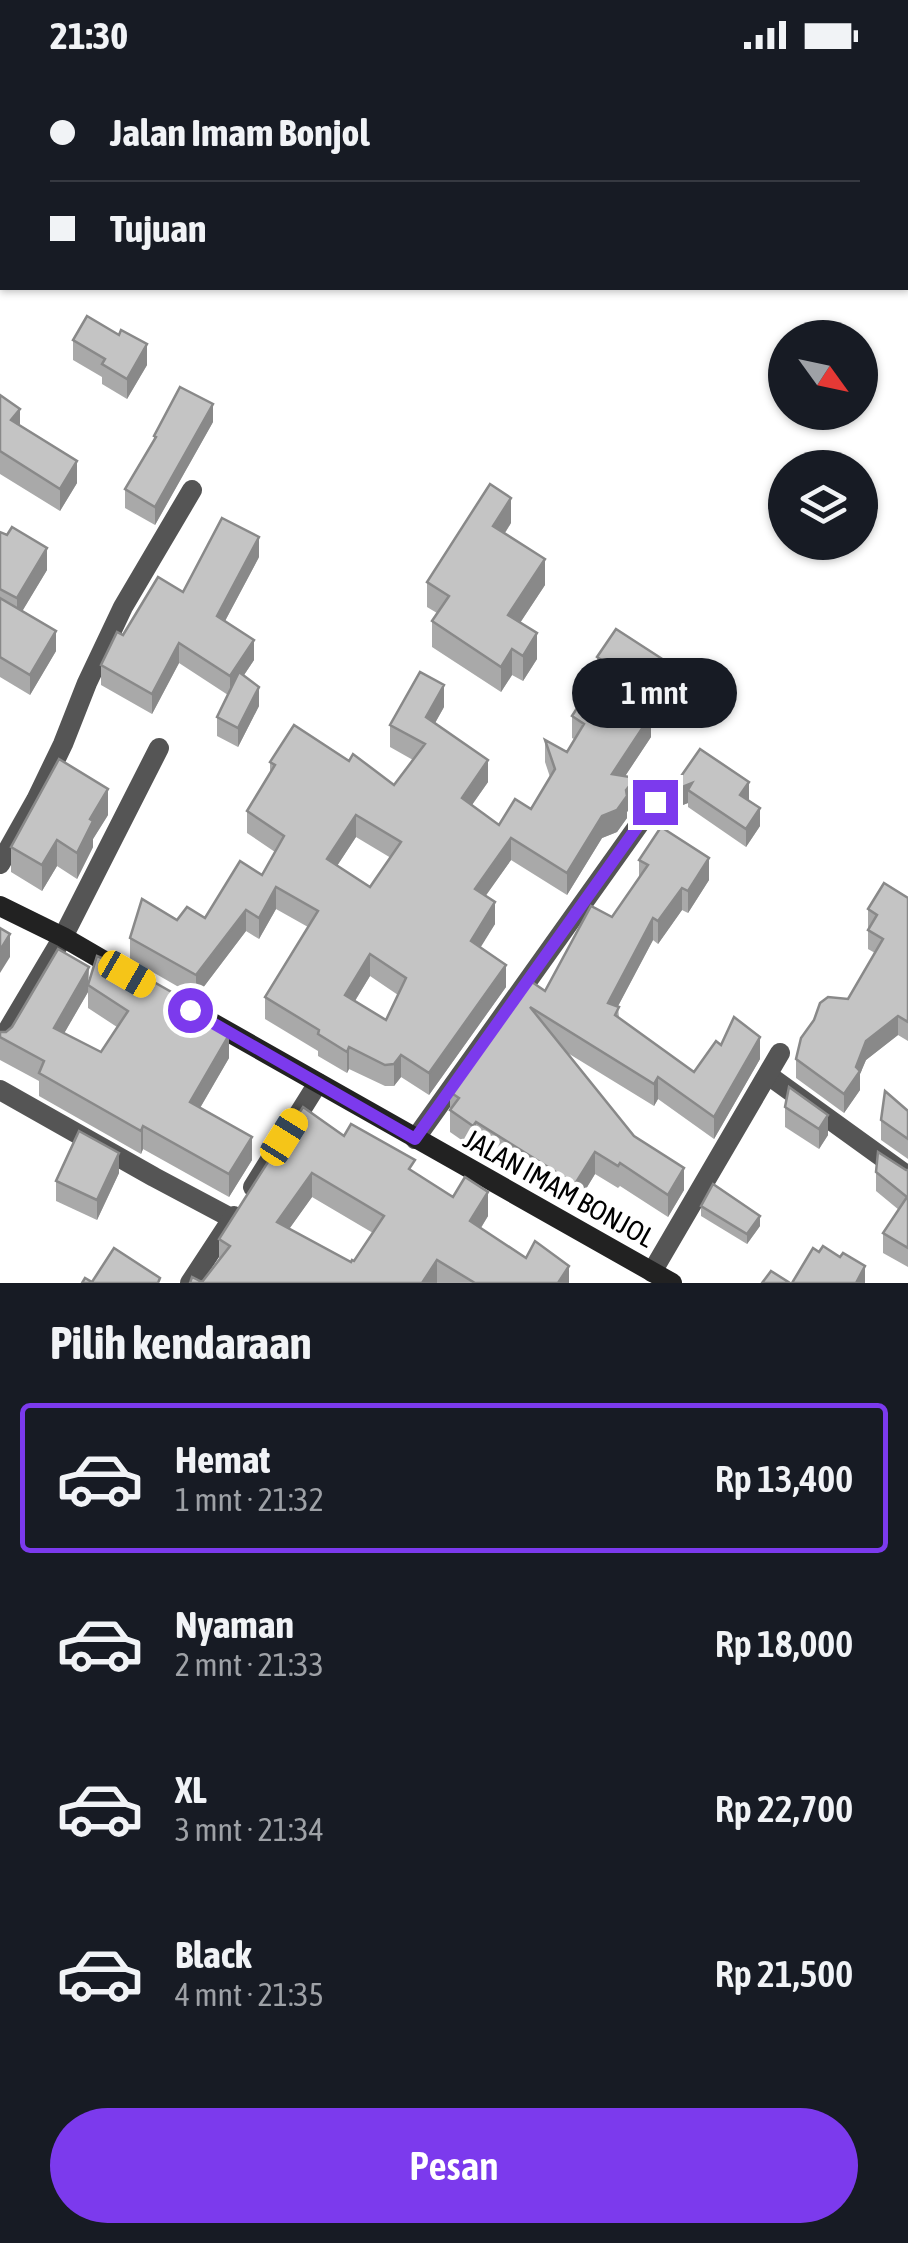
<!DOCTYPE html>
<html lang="id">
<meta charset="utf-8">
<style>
:root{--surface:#171b24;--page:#20242c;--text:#f1f3f6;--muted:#9ea1a6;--line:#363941;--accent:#7c3aed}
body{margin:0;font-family:"Asap Condensed",sans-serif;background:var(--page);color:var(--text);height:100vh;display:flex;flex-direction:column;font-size:38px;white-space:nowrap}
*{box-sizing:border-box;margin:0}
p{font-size:32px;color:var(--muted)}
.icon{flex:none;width:55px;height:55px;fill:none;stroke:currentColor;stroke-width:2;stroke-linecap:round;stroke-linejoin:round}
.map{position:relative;height:1213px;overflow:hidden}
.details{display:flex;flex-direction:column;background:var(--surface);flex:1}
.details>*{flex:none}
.top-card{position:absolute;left:0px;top:0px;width:910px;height:220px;box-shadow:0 2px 8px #0004;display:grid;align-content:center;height:220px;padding:0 50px;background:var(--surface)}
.needle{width:65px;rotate:123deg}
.tools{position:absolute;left:768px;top:250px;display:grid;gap:20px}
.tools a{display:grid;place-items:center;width:110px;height:110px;border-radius:50%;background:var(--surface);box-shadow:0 2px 8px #0004;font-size:50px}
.end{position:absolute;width:45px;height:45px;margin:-22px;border:12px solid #7c3aed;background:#fff;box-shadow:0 0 0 5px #fff}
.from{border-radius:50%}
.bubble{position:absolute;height:70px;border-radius:35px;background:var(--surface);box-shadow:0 2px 8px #0004;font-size:32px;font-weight:600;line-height:70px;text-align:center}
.car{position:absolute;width:30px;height:60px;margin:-30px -15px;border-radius:12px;box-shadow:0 0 8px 2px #0007;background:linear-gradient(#f5c518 24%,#345 0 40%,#f5c518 0 76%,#345 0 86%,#f5c518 0)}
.top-card b{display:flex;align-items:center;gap:35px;height:95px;font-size:38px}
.top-card b+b{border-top:2px solid var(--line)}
.top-card i{width:25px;height:25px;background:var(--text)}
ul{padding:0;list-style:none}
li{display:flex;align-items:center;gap:30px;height:150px;margin:0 20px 15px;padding:0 30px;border:5px solid transparent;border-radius:10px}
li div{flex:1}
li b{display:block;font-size:38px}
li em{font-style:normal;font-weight:600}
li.current{border-color:var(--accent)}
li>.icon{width:90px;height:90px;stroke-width:1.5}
h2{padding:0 50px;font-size:45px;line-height:120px}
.cta{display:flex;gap:20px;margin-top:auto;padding:20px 50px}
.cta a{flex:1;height:115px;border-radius:60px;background:var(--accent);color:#fff;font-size:40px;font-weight:600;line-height:115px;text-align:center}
.status{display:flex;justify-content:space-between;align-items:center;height:70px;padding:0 50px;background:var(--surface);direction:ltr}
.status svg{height:28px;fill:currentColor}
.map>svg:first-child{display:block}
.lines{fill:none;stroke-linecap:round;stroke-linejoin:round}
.street{stroke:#555;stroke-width:20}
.secondary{stroke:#222;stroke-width:20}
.wall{fill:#a9a9a9;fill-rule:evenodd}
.shaded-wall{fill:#898989}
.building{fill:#c4c4c4;stroke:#898989;stroke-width:2.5;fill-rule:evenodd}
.route{stroke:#7c3aed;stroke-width:12}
.labels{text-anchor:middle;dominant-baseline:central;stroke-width:10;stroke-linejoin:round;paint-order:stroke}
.street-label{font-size:28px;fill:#000;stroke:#fff}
</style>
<div class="status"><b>21:30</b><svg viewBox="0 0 49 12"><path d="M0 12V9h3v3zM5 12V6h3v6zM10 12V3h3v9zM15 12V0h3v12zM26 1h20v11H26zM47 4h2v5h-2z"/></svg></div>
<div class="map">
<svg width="908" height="1213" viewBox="0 0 908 1213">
<rect width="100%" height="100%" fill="#fff"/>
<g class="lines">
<g class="street">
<polyline points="0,794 36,730 63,674 87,613 123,537 192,420"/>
<polyline points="0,973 63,867 159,678"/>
<polyline points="768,1005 908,1106"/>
<polyline points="0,1020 154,1107 233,1149"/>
<polyline points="415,1069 655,732"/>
<polyline points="253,1117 318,1013"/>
<polyline points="652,1202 780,983"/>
<polyline points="190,1213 234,1146"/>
</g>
<g class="secondary">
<polyline points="0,836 63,867 118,899"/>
<polyline points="195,943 672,1213"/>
</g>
</g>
<g class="wall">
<polygon points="73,270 147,295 127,329 102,314 102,307 73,290"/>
<polygon points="0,325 20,355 77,413 60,441 0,404"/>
<polygon points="213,352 155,455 125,438 125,419 154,371 154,366"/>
<polygon points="511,453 505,463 545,515 520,553 537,589 523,611 512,605 501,622 432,577 432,551 437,543 427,537 427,512"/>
<polygon points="0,462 47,500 22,541 56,581 30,625 0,607"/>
<polygon points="259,487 225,551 254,590 244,605 259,636 238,677 217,666 217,647 228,625 179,593 152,644 101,615 101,595 123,565 183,522"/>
<path d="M 597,587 L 667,614 L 647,643 L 651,667 L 625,706 L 636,729 L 627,742 L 627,748 L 617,762 L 602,768 L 567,825 L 511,790 L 485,826 L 495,854 L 480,877 L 506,917 L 429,1025 L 401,1007 L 394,1016 L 385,1016 L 349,999 L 347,1003 L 318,986 L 318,981 L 265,949 L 265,927 L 308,857 L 276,839 L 259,869 L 246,861 L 196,927 L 130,889 L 130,868 L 177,850 L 205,848 L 262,805 L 275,782 L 247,763 L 247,741 L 270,704 L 270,692 L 349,691 L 394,715 L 413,690 L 390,677 L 390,655 L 444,637 L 435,653 L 488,712 L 472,735 L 499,755 L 531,739 L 550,707 L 545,692 L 545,670 L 567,682 L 574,669 L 572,668 L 572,646 L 597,607 ZM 356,767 L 391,788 L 370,817 L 337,796 ZM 370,906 L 398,925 L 386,950 L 355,931 Z"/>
<polygon points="700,679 748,731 760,756 746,777 688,737 688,733 670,740"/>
<polygon points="108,745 93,769 93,777 77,809 57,796 42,821 11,802 11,777"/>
<polygon points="639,790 709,810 688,843 682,840 658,874 653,870 618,936 619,948 694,1002 721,975 760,989 714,1069 658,1029 654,1036 566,982 634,1066 684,1120 668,1147 620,1116 618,1118 595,1104 575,1137 476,1074 473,1078 450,1062 450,1022 545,921 612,847 639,808"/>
<polygon points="908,828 908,971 898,965 866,990 860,1004 860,1020 844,1043 796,1008 796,989 848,929 875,883 868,879 868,839"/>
<path d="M 89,911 L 229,988 L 200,1038 L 252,1090 L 229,1127 L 143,1079 L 141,1084 L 39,1026 L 39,1011 L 0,990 L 0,962 L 6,962 ZM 88,922 L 88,938 L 117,957 L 101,982 L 64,963 Z"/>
<polygon points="785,1037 828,1065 819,1079 785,1057"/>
<polygon points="908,1041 908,1089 881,1070 881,1050"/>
<path d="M 344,1066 L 415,1103 L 453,1127 L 488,1146 L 481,1158 L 526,1188 L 569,1213 L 190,1213 L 202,1212 L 219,1190 L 219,1169 ZM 312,1127 L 373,1163 L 354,1191 L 351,1192 L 289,1159 Z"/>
<polygon points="906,1100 908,1100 908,1197 883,1183 883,1163 899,1140 876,1121 876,1102"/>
<polygon points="119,1103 97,1150 56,1131 56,1111"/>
<polygon points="701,1136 760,1156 747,1174 701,1146"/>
</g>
<g class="shaded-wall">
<polygon points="147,274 147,295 127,329 127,309"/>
<polygon points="213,334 213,352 155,455 155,437"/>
<polygon points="20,339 20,362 11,350"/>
<polygon points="77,391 77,413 60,441 60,419"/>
<polygon points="511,428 511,453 493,481 493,456"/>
<polygon points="259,467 259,487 217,566 217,546"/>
<polygon points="47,478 47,500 17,550 17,528"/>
<polygon points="545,489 545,515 508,571 508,545"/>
<polygon points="56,561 56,581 30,625 30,605"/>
<polygon points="537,563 537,589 523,611 523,586"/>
<polygon points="254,570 254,590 230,626 230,606"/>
<polygon points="179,573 179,593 152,644 152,624"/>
<polygon points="512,579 512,605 501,622 501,597"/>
<polygon points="667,592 667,614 637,658 637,636"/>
<polygon points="444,615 444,637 426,669 426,647"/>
<polygon points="259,617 259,636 238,677 238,658"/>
<polygon points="651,645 651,667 612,726 612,704"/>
<polygon points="488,690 488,712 462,749 462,728"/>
<polygon points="636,708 636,729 627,742 627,748 617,762 602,768 567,825 567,803 602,746"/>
<polygon points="749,712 749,730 740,743 740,725"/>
<polygon points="692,713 688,720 688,733 670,740 670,722"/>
<polygon points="108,719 108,745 93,769 93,777 77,809 77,783 90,749"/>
<polygon points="760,738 760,756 746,777 746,759"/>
<polygon points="356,745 356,767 327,811 327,789"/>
<polygon points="511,768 511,790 475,841 475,819"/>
<polygon points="57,770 57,796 42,821 42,795"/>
<polygon points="709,788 709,810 688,843 688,821"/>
<polygon points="276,817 276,839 259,869 259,848"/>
<polygon points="682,818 682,840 658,874 658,851"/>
<polygon points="495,832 495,854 471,893 471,871"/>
<polygon points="246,840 246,861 196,927 196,905"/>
<polygon points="653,848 653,870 608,955 608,933"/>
<polygon points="10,864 10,887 0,903 0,880"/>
<polygon points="370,884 370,906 345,947 345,925"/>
<polygon points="506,895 506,917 429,1025 429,1003"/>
<polygon points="89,897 88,922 54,981 54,958"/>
<polygon points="898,946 898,965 866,990 860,1004 860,1020 844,1043 844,1024 866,971"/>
<polygon points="229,965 229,988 190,1055 190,1032"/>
<polygon points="760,967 760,989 714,1069 714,1047"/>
<polygon points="349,977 349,999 347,1003 347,982"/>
<polygon points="401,985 401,1007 394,1016 394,994"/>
<polygon points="658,1007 658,1029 654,1036 654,1014"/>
<polygon points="828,1045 828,1065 819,1079 819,1059"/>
<polygon points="476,1052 476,1074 473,1078 473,1056"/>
<polygon points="143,1056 143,1079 141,1084 141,1061"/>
<polygon points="252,1067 252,1090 229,1127 229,1104"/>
<polygon points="595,1082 595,1104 575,1137 575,1114"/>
<polygon points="119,1083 119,1103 97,1150 97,1130"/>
<polygon points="684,1098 684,1120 668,1147 668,1125"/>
<polygon points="312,1103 312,1127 277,1176 277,1152"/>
<polygon points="488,1122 488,1146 470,1175 470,1151"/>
<polygon points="760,1146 760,1156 747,1174 747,1164"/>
<polygon points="437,1190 437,1213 422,1213"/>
<polygon points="569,1196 569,1213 558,1213"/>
<polygon points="865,1196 865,1213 856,1213"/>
</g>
<g class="building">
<polygon points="87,246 119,265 121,260 147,274 127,309 102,294 105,289 73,270"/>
<polygon points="180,317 213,334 155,437 125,419 156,367 154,366"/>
<polygon points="0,325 20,339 11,350 77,391 60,419 0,381"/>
<polygon points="490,414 511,428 493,456 545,489 508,545 537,563 523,586 512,579 501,597 432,551 449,526 427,512"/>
<polygon points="222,448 259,467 217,546 254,570 230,606 179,573 152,624 101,595 117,562 123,565 158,507 183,522"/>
<polygon points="12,457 47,478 17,528 0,519 0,462 7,465"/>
<polygon points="0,528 56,561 30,605 0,587"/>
<path d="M 616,559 L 667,592 L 637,636 L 651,645 L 612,704 L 636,708 L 626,720 L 627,726 L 617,740 L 602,746 L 567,803 L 511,768 L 475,819 L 495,832 L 471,871 L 506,895 L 429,1003 L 401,985 L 394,994 L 385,995 L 349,977 L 347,982 L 318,964 L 319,960 L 265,927 L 318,841 L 276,817 L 259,848 L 246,840 L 196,905 L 130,868 L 142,829 L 177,850 L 187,837 L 205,848 L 240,791 L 262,805 L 284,766 L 247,741 L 275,695 L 270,692 L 294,655 L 349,691 L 353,684 L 394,715 L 425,674 L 390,655 L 420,602 L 444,615 L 426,647 L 488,690 L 462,728 L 499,755 L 515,729 L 531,739 L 555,699 L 545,670 L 567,682 L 584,654 L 572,646 L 606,593 L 597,587 ZM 356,745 L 401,772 L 370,817 L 327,789 ZM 370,884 L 406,908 L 386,950 L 345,925 Z"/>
<polygon points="239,602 259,617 238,658 217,647"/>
<polygon points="700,679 749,712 740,725 760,738 746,759 688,720 692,713 670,722"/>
<polygon points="59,689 108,719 90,749 93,751 77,783 57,770 42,795 11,777"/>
<polygon points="661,757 709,788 688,821 682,818 658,851 653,848 608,933 619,937 615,945 694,1002 716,971 721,975 734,947 760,967 714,1047 658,1007 654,1014 530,937 634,1066 684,1098 668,1125 620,1093 618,1096 595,1082 575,1114 476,1052 473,1056 450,1040 459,1028 450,1022 529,910 545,921 591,836 612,847 648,795 639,790"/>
<polygon points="884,813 908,828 908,952 898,946 866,971 856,997 860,1001 844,1024 796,989 801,968 814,950 820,933 828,927 848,929 883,869 868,860 877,845 868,839"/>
<polygon points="0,858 10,864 0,880"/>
<polygon points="58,879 89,897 54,958 101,982 128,941 88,915 97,886 104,889 108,886 189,932 229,965 190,1032 252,1067 229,1104 143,1056 141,1061 39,1003 44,991 0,967 0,962 6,962 12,957"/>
<polygon points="789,1017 828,1045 819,1059 785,1037"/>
<polygon points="885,1021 908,1041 908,1069 881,1050"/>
<path d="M 303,1037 L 344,1066 L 351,1054 L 415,1090 L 409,1099 L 453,1127 L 465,1107 L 488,1122 L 470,1151 L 526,1188 L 535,1171 L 569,1196 L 558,1213 L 475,1213 L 437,1190 L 422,1213 L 190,1213 L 192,1207 L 202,1212 L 230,1176 L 219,1169 ZM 312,1103 L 384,1146 L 354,1191 L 352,1190 L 351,1192 L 277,1152 Z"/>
<polygon points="79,1061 119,1083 97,1130 56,1111"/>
<polygon points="878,1082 906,1100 908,1100 908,1178 883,1163 907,1127 876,1102"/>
<polygon points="713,1114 760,1146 747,1164 701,1136"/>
<polygon points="823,1176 840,1187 843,1183 865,1196 856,1213 792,1213 813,1178 819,1182"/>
<polygon points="114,1178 160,1208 158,1213 82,1213 85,1208 92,1212"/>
<polygon points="771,1201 790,1213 762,1213"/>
</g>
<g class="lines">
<polyline class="route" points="190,940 415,1069 655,732"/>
</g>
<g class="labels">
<g class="street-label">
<text transform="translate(559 1118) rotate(29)">JALAN IMAM BONJOL</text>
</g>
</g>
</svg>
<div class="tools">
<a><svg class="needle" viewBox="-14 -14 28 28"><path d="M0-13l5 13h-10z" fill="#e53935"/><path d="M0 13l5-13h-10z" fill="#9ea1a6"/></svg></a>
<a><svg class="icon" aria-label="layers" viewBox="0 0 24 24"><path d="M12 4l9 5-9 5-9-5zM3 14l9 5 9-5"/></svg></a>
</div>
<i class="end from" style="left:190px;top:940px"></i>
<i class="end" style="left:655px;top:732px"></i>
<div class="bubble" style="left:572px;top:588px;width:165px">1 mnt</div>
<i class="car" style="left:127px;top:904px;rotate:120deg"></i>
<i class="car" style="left:284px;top:1067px;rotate:32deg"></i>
<div class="top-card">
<b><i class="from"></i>Jalan Imam Bonjol</b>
<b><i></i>Tujuan</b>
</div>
</div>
<section class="details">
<h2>Pilih kendaraan</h2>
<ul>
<li class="current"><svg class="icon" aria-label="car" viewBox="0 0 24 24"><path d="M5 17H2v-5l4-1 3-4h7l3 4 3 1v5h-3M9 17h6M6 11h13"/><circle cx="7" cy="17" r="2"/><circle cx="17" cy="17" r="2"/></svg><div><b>Hemat</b><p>1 mnt · 21:32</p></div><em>Rp 13,400</em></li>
<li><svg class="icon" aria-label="car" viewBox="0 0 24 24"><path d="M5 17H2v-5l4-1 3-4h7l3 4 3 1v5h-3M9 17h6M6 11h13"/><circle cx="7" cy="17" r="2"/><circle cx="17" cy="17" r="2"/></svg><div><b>Nyaman</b><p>2 mnt · 21:33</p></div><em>Rp 18,000</em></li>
<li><svg class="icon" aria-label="car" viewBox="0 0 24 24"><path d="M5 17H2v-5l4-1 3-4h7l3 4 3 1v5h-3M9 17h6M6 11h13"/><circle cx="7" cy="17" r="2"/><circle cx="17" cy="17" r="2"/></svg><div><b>XL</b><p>3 mnt · 21:34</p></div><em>Rp 22,700</em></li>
<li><svg class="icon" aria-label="car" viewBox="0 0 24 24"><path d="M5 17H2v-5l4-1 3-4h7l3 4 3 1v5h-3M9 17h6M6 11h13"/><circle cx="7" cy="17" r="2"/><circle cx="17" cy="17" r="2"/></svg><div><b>Black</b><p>4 mnt · 21:35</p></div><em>Rp 21,500</em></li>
</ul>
<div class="cta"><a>Pesan</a></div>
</section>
